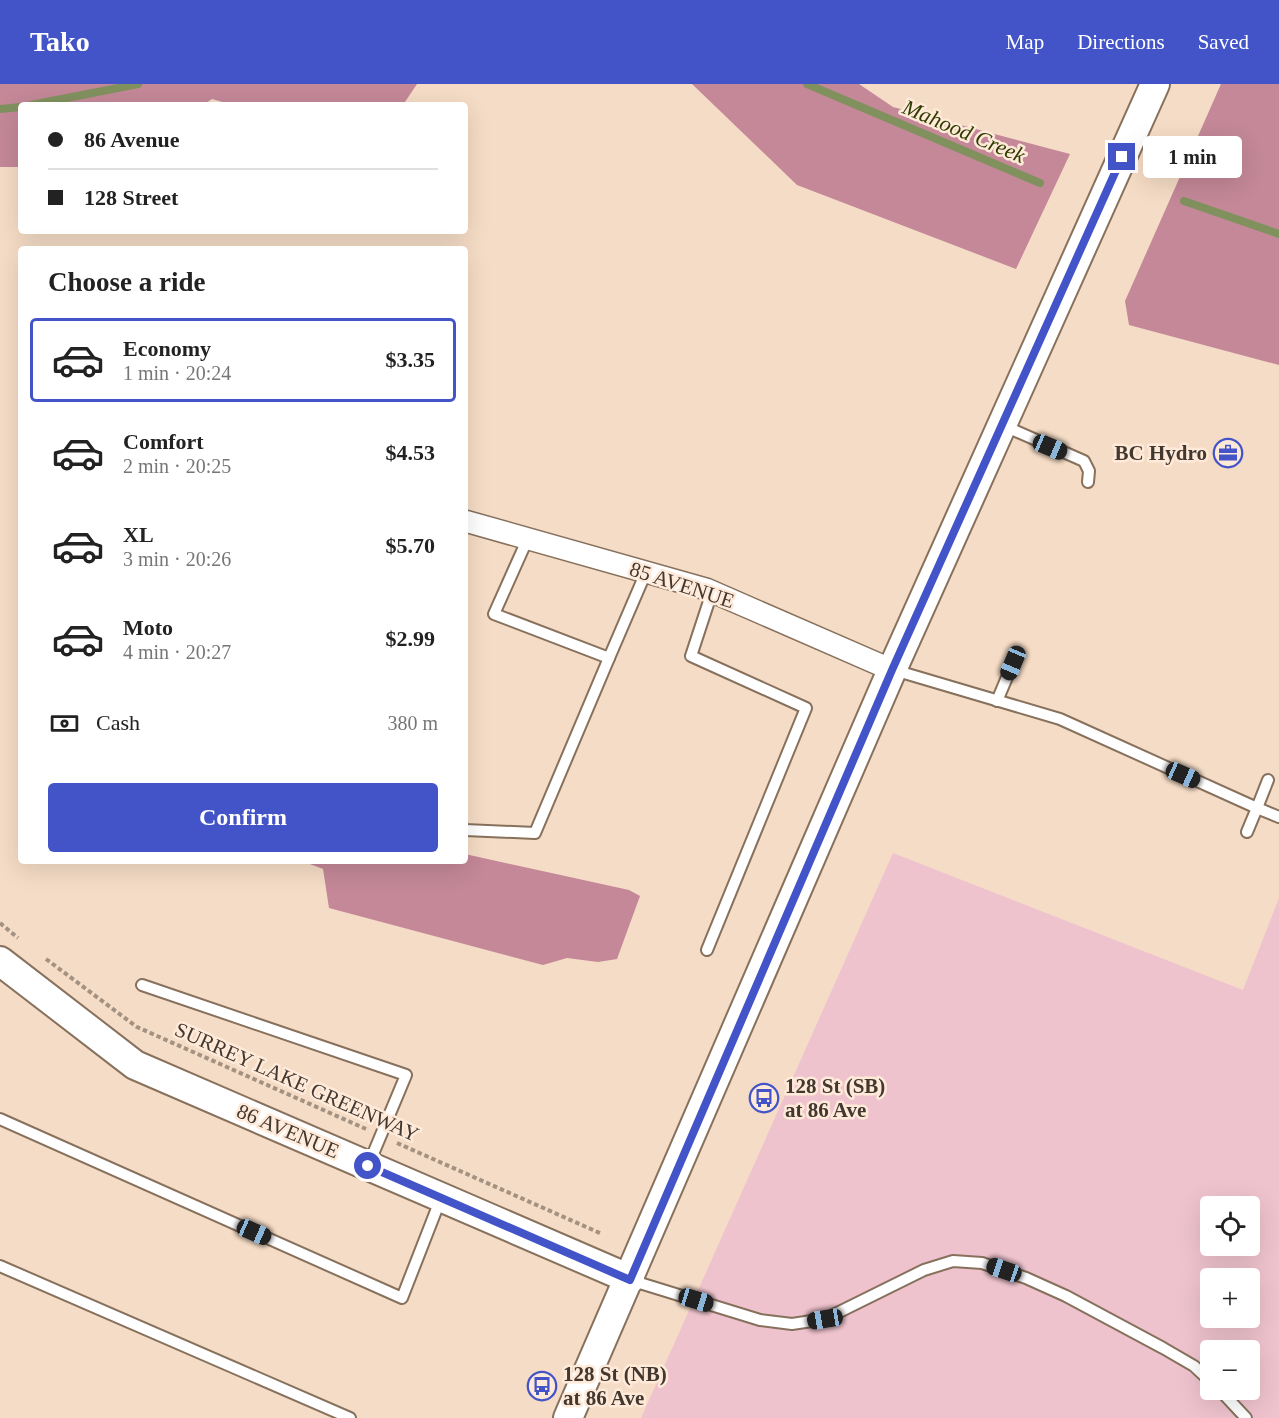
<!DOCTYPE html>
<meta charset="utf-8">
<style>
:root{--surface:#fff;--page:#f2f2f2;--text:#222;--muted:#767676;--line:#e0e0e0;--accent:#4254c8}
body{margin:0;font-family:Georgia,serif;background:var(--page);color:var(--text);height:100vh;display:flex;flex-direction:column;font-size:22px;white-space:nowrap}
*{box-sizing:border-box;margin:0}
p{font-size:20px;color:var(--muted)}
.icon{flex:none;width:33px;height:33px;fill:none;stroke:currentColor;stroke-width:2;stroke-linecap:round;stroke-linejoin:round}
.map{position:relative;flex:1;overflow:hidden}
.side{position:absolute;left:18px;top:162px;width:450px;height:618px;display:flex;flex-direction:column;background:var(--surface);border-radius:6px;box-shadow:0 6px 24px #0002}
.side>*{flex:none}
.hud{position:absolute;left:18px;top:18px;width:450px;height:132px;border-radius:6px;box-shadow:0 6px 24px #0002;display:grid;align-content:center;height:132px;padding:0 30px;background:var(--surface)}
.controls{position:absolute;left:1200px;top:1112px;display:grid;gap:12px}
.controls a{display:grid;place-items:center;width:60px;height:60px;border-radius:6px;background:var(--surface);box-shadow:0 6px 24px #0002;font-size:30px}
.end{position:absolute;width:27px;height:27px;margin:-14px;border:8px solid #4254c8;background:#fff;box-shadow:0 0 0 3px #fff}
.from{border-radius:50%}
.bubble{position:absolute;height:42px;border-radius:6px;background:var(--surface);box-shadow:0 6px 24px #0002;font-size:20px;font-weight:800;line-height:42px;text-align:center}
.car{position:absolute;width:18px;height:36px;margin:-18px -9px;border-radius:8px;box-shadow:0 0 4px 2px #0007;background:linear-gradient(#222 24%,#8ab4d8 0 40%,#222 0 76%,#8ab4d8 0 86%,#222 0)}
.hud b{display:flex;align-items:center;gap:21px;height:57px;font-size:22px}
.hud b+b{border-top:2px solid var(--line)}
.hud i{width:15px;height:15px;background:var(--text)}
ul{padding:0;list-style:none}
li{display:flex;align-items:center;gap:18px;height:84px;margin:0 12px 9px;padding:0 18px;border:3px solid transparent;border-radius:6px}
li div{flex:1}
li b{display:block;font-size:22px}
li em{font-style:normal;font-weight:800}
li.current{border-color:var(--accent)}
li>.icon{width:54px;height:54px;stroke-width:1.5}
h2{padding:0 30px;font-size:27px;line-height:72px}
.pay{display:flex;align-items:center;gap:15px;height:66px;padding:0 30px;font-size:22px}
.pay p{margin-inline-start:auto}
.cta{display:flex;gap:12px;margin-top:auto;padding:12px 30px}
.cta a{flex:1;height:69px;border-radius:6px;background:var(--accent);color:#fff;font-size:24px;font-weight:800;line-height:69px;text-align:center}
header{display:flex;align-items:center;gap:36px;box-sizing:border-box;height:84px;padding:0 30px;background:var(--accent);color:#fff}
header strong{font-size:28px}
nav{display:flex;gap:33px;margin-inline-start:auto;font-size:21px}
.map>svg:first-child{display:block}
.green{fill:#efc3ce;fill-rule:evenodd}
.forest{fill:#c48898}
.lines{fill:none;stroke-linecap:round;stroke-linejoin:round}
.stream{stroke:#81915e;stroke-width:8}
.lane-casing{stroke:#87715d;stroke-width:14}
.street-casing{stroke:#87715d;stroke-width:24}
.secondary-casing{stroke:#87715d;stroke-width:32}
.path{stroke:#a39181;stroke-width:4;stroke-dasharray:4.5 3;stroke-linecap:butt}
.lane{stroke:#fff;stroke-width:10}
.street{stroke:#fff;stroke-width:21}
.secondary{stroke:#fff;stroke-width:28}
.route{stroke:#4254c8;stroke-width:8}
.labels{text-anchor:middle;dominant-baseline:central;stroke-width:5;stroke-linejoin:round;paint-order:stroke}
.poi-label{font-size:21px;font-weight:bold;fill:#423830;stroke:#ffead9;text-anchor:start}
.street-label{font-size:21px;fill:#423830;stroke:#ffead9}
.water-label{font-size:22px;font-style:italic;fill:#303d00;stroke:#ffead9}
</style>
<header>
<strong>Tako</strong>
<nav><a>Map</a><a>Directions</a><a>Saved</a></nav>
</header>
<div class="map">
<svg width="1279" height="1334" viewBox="0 0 1279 1334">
<rect width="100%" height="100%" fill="#f5dcc6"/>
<path class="green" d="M 893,769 L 1243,906 L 1279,814 L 1279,1334 L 641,1334 ZM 1210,1122 L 1250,1122 L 1250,1161 L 1210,1161 ZM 1210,1194 L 1250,1194 L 1250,1233 L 1210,1233 ZM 1210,1266 L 1250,1266 L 1250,1305 L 1210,1305 Z"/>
<g class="forest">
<polygon points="0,0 417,0 403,21 233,21 212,15 203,21 21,21 21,83 0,83"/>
<polygon points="692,0 859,0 893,23 1070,70 1016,185 797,101"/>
<polygon points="1221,0 1279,0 1279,281 1129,241 1125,217"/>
<polygon points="465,770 629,806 640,812 617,875 598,878 567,874 543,881 329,824 323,785 302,777 465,777"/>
</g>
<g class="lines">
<g class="stream">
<polyline points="807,0 1040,99"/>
<polyline points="31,21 138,0"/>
<polyline points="0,25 21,23"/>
<polyline points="1184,117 1279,150"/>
</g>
<g class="lane-casing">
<g id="lane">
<polyline points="1002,341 1084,377 1089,387 1088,398"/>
<polyline points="528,454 494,530 609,574 646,488"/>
<polyline points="894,586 1060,635 1257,724 1268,696"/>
<polyline points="997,617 1013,579"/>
<polyline points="465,746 535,749 609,574"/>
<polyline points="1247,748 1257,724 1279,733"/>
<polyline points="707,866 806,624 691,572 712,508"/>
<polyline points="142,901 406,991 368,1082"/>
<polyline points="0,1035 402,1214 441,1114"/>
<polyline points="0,1182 350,1334"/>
<polyline points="630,1196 760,1236 792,1240 825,1235 924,1186 953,1177 982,1179 1026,1194 1066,1212 1163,1264 1194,1282 1210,1297"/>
<polyline points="1219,1305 1246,1334"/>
</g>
</g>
<g class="street-casing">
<polyline id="street" points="465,437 706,505 892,586"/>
</g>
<g class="secondary-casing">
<g id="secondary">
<polyline points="0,877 135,981 630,1195"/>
<polyline points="568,1334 892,586 1155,0"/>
</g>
</g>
<g class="path">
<polyline points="0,839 18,854"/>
<polyline points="46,875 137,943 366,1045"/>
<polyline points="397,1059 602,1150"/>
</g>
<use href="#lane" class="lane"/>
<use href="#street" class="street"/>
<use href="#secondary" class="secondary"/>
</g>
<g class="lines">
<polyline class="route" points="368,1082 630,1196 892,586 1122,73"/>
</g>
<defs>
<g id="office-ring" transform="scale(1.5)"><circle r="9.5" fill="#ffead9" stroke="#4254c8" stroke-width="1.5"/><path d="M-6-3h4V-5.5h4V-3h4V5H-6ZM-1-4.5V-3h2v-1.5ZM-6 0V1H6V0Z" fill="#4254c8"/></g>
<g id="bus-ring" transform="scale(1.5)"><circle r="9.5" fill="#ffead9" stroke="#4254c8" stroke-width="1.5"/><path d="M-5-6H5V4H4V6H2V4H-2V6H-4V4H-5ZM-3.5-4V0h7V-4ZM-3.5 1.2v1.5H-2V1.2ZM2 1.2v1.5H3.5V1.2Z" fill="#4254c8"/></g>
</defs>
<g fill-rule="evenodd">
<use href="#office-ring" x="1228" y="369"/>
<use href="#bus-ring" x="764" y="1014"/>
<use href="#bus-ring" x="542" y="1302"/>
</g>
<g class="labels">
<g class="poi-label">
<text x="1207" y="369" text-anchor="end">BC Hydro</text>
<text x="785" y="1002">128 St (SB)<tspan x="785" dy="24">at 86 Ave</tspan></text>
<text x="563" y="1290">128 St (NB)<tspan x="563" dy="24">at 86 Ave</tspan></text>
</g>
<g class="street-label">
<text transform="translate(682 501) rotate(18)">85 AVENUE</text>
<text transform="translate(297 998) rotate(24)">SURREY LAKE GREENWAY</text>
<text transform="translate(288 1047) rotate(23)">86 AVENUE</text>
</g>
<g class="water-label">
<text transform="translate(964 47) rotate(23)">Mahood Creek</text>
</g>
</g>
</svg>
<div class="controls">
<a><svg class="icon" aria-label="locate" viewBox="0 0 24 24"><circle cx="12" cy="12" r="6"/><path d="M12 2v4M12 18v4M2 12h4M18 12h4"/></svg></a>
<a>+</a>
<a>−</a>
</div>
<i class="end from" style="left:368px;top:1082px"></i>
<i class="end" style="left:1122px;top:73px"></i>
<div class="bubble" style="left:1143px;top:52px;width:99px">1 min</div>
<i class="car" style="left:1050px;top:363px;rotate:113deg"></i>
<i class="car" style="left:1013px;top:579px;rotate:203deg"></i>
<i class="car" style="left:1183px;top:691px;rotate:114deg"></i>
<i class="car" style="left:254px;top:1148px;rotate:114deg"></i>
<i class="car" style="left:1004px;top:1186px;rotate:289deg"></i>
<i class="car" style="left:696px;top:1216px;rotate:107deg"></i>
<i class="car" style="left:825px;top:1235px;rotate:261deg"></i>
<div class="hud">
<b><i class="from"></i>86 Avenue</b>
<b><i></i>128 Street</b>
</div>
<section class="side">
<h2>Choose a ride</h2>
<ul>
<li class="current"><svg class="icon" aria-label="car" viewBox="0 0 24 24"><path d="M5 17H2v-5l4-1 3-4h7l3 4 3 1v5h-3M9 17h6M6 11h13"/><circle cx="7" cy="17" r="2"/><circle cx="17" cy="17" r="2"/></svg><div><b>Economy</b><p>1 min · 20:24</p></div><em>$3.35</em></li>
<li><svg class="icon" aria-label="car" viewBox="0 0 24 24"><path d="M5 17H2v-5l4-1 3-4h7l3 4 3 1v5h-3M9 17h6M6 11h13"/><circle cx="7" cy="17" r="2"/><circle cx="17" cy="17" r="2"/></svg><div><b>Comfort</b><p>2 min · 20:25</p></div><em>$4.53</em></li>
<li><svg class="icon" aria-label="car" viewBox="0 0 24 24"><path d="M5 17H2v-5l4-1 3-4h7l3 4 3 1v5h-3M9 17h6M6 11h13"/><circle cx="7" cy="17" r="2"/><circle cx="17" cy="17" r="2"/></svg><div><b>XL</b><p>3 min · 20:26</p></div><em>$5.70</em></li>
<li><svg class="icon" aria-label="car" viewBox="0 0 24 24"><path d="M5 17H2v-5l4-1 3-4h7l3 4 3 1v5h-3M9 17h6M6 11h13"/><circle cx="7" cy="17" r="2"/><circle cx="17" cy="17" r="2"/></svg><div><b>Moto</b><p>4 min · 20:27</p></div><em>$2.99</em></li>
</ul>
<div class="pay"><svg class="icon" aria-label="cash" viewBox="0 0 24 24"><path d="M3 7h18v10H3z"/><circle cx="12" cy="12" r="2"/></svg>Cash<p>380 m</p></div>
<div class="cta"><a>Confirm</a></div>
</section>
</div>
